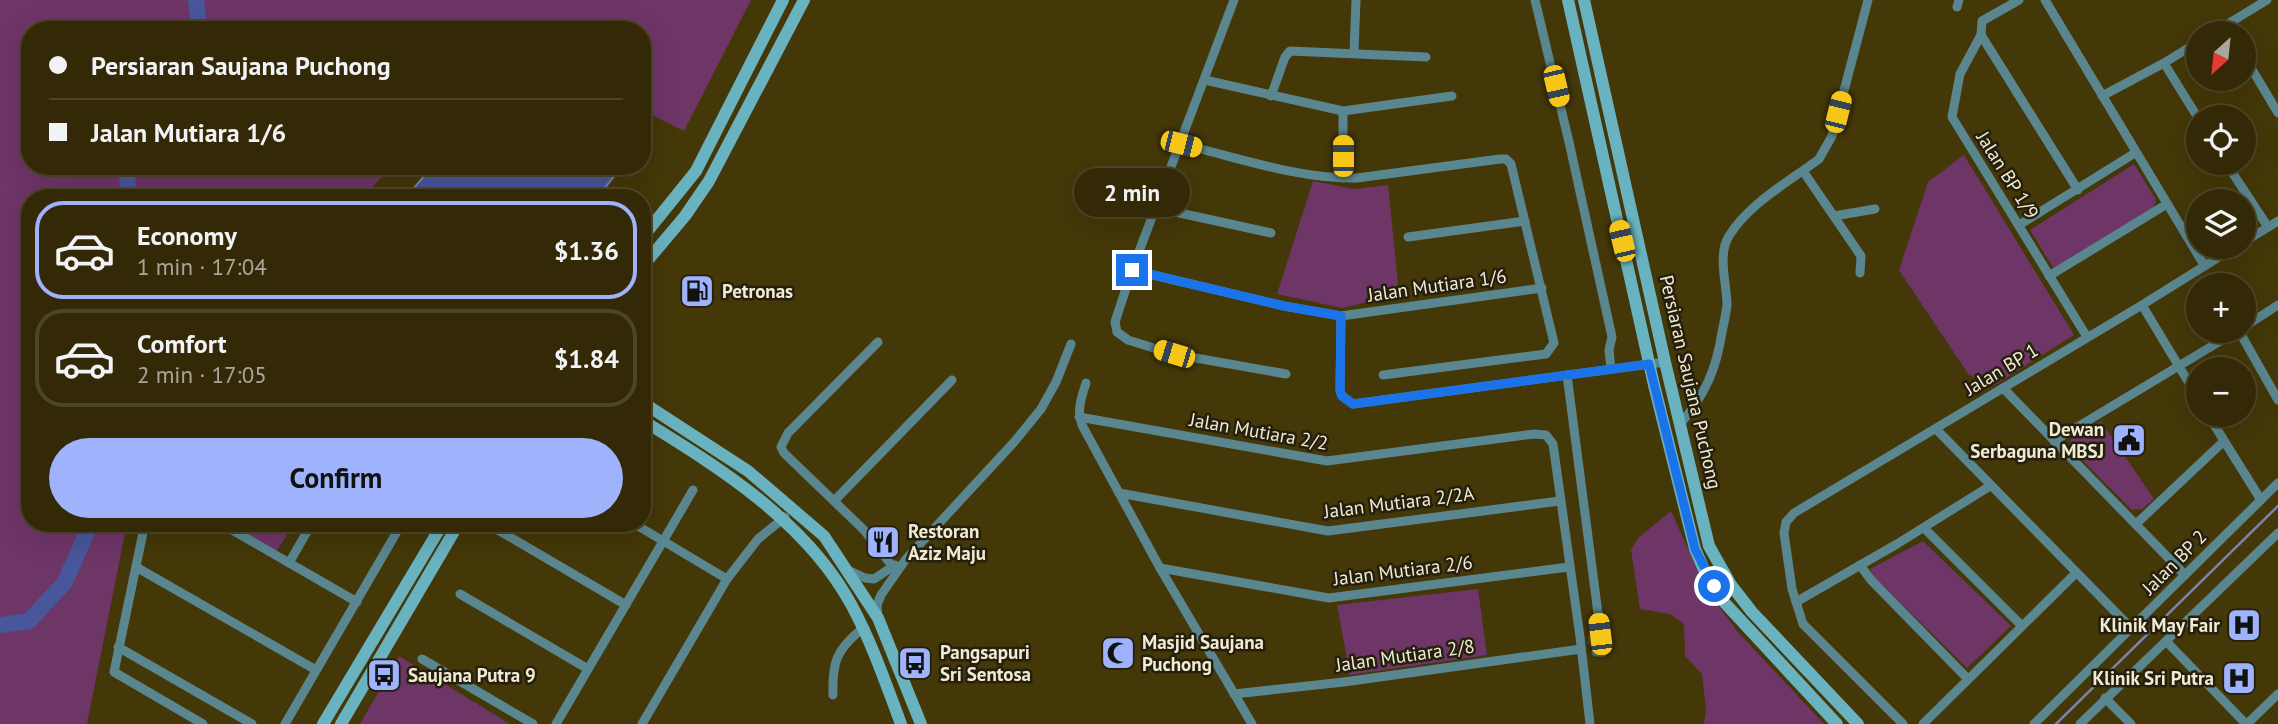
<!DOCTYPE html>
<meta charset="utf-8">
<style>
:root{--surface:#332906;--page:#3e3514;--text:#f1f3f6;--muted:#a9a69b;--line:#4e4528;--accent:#9fb3fd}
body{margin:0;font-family:"PT Sans",sans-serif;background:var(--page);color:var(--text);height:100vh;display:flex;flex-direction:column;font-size:26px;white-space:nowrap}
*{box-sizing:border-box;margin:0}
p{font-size:23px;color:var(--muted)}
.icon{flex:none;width:38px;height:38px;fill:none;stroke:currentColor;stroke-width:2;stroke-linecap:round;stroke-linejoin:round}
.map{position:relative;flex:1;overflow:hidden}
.sheet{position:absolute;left:21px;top:189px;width:630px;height:343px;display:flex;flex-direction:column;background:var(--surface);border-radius:28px;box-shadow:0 7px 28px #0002,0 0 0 2px var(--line)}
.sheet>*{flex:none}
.guide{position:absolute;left:21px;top:21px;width:630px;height:154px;border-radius:28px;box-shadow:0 7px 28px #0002,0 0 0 2px var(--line);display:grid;align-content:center;height:154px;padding:0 28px;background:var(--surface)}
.needle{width:46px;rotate:207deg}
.controls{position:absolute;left:2186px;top:21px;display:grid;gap:14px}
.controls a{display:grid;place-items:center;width:70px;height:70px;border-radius:50%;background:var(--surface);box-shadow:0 7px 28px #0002,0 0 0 2px var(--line);font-size:35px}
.end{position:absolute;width:32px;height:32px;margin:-16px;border:9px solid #1a73e8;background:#fff;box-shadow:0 0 0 4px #fff}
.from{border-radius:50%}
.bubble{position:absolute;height:49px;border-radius:24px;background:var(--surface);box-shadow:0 7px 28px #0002,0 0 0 2px var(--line);font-size:23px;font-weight:800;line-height:49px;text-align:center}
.car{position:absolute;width:21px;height:42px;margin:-21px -10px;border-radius:9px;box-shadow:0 0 5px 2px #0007;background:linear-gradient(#f5c518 24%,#345 0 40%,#f5c518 0 76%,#345 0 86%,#f5c518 0)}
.guide b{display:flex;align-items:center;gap:24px;height:66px;font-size:26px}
.guide b+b{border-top:2px solid var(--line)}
.guide i{width:18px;height:18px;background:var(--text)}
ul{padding:12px 0 0;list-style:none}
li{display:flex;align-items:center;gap:21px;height:98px;margin:0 14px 10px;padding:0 14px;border:4px solid var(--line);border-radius:28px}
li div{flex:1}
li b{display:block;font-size:26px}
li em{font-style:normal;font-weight:800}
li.current{border-color:var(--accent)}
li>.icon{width:63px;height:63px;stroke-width:1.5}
.button{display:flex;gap:14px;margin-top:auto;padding:14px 28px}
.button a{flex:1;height:80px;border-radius:42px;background:var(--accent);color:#111;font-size:28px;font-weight:800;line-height:80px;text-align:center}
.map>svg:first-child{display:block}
.green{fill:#6e3567}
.water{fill:#48579b;stroke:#7b83ac;stroke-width:2}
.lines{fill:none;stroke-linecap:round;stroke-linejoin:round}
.stream{stroke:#7b83ac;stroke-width:2.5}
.river{stroke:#48579b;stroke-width:16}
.street-tunnel{stroke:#5e5226;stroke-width:9;stroke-dasharray:9 4.5;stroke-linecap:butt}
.street{stroke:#5a868f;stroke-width:9}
.secondary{stroke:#69b2c0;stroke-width:12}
.route{stroke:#1a73e8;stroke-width:9}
.labels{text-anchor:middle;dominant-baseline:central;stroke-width:5;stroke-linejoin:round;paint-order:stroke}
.street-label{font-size:19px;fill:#f2ebd3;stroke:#251f0d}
.poi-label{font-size:19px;font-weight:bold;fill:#f2ebd3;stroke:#251f0d;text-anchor:start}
</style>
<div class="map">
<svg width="2278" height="724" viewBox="0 0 2278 724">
<rect width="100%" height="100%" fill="#443708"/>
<g class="green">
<polygon points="0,0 751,0 684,131 642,110 642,30 30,30 30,166 393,166 361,198 30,198 30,523 127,523 87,724 0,724"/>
<polygon points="1964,155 2074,335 1993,386 1969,375 1899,270 1928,182"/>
<polygon points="2134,164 2156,200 2153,210 2054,269 2030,230"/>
<polygon points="1313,181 1354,189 1388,185 1399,295 1342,308 1277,294"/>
<polygon points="2101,421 2154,499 2142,509 2132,510 2069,447 2071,439"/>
<polygon points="1671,511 1706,589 1737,631 1824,724 1704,724 1706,709 1702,674 1685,656 1684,624 1670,614 1640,609 1631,550 1638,538"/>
<polygon points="227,523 294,523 275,554"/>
<polygon points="1923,541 2011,626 1967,668 1873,576 1870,569"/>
<polygon points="1478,589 1487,655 1350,675 1337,605"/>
<polygon points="399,656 510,724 360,724"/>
</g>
<polygon class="water" points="433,166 622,166 597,198 405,198"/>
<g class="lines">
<polyline class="stream" points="2056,724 2278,506"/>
<g class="river">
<polyline points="196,0 199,30"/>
<polyline points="129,198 127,195 128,169 132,166"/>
<polyline points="0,625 29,621 65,582 91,523"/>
</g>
<polyline class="street-tunnel" points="1588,640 1594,640"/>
<g class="street">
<polyline points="1234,0 1132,270 1115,322 1117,332 1128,340 1173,354 1286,374"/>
<polyline points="1535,0 1569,142 1612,337 1609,350 1611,369"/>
<polyline points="2019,0 1982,21 1981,35 1960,74 1952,117 2087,337"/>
<polyline points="2045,0 2204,265"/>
<polyline points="1957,7 1959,0"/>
<polyline points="2213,33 2267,0"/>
<polyline points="1981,35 2078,190"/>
<polyline points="1354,52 1356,0"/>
<polyline points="2244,56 2278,113"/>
<polyline points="2164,63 2198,118"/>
<polyline points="1205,80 1343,111 1452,96"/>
<polyline points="1271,96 1285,57 1290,51 1426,57"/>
<polyline points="2102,96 2164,63 2198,42"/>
<path d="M 1181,144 C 1239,158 1298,179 1357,178 L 1500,159 L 1506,159 L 1511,164 L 1554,343 L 1546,354 L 1383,375"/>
<polyline points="2226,163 2268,227"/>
<polyline points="1803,171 1861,256 1860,273"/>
<polyline points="1343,178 1343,111"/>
<polyline points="1157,208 1271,233"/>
<polyline points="1834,216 1875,209"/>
<polyline points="2019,225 2135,153"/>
<polyline points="1408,237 1525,221"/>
<polyline points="2244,242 2278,221"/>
<polyline points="1132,270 1284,306 1341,316 1542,288"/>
<polyline points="2049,276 2167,204"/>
<polyline points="2142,305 2198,398"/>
<polyline points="1341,316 1340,391 1342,396 1353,404 1665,362"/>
<polyline points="2244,327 2278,305"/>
<polyline points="2239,331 2278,400"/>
<polyline points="878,342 788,433 781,447 784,453 864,530 892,566"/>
<polyline points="1567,375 1603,652 1596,652"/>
<path d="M 1086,383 C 1081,399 1076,411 1083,427 L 1160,568 L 1252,724"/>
<polyline points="2003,388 2185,575"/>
<polyline points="2208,415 2261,500"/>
<polyline points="1079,417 1327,461 1534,434 1546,435 1553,444 1580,637 1590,724"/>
<path d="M 1681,423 C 1706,393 1716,370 1722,332 C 1724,323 1726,314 1727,305 C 1727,284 1717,255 1729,236 C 1748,204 1790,181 1819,159 L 1832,136 L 1868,0"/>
<polyline points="1936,429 2131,628"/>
<polyline points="2054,441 2237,331"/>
<polyline points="1119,493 1328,531 1560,501"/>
<polyline points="834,501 952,380"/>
<polyline points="145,523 114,672 203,724"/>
<polyline points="220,523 357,602"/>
<polyline points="633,523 727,579"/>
<polyline points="2136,524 2224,441"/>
<polyline points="1924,528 2021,625"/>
<polyline points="498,530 626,605"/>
<polyline points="289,563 312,523"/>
<polyline points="1860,565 1871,580 1968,679"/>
<polyline points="136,567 316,670"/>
<polyline points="1160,568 1329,598 1569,567"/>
<polyline points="848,570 865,578 874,579 895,565"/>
<polyline points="460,594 588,669"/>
<polyline points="1796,602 1897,544 1990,486"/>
<polyline points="878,618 877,605 881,595 906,559 1015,441 1041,409 1056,382 1071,344"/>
<polyline points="2166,641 2246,724"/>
<polyline points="118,647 252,724"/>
<polyline points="422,659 533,724"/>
<polyline points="1234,694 1344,682 1581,649"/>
<path d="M 833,695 C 832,661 837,649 863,628"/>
<polyline points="2105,698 2131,724"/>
<polyline points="285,724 402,523"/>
<polyline points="556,724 693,490"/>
<polyline points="642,724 727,579 758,539 785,517"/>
<polyline points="1903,724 1803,624 1792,589 1784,533 1786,522 1794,513 2142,305 2235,247"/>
<polyline points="1923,724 2076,573"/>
<polyline points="2034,724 2278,483"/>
<polyline points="2080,724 2278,533"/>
<polyline points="2247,724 2278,694"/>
</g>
<g class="secondary">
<polyline points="1568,0 1654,385 1695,549 1705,572 1723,601 1837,724"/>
<polyline points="1584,0 1665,362 1709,546 1731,585 1752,612 1858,724"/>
<polyline points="642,238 696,171 783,0"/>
<polyline points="642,267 685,216 709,181 804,0"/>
<polyline points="642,402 748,471 824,536 878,618 921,724"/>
<path d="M 642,420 C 720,468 807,522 852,606 C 872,643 886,684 901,724"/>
<polyline points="323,724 443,523"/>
<polyline points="341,724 459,523"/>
</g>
</g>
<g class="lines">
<polyline class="route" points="1132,270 1284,306 1341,316 1340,391 1342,396 1353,404 1649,364 1695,549 1714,586"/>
</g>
<defs>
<g id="fuel-square" transform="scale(1.75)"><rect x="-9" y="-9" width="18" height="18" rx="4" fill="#9fb3fd" stroke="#251f0d"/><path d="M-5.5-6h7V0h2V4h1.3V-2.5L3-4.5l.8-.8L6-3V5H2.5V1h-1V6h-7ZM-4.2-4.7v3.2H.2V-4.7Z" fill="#111"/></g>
<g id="civic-square" transform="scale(1.75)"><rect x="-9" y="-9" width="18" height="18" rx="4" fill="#9fb3fd" stroke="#251f0d"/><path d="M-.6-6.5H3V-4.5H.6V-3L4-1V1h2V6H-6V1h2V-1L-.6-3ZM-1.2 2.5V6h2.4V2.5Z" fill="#111"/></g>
<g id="restaurant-square" transform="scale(1.75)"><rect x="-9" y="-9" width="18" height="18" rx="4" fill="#9fb3fd" stroke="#251f0d"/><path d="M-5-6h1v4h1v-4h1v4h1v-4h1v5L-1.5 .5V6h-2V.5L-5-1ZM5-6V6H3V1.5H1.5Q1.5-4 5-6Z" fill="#111"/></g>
<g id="hospital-square" transform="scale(1.75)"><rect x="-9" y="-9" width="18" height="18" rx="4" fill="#9fb3fd" stroke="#251f0d"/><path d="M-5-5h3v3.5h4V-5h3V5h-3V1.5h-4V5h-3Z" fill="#111"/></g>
<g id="mosque-square" transform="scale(1.75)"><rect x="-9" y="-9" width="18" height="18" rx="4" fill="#9fb3fd" stroke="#251f0d"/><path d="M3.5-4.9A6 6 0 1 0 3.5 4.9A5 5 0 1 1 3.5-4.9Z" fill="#111"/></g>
<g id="bus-square" transform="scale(1.75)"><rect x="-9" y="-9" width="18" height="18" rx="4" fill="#9fb3fd" stroke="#251f0d"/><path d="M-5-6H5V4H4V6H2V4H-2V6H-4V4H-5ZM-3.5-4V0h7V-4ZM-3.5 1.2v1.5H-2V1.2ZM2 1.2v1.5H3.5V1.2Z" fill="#111"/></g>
</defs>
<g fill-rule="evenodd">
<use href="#fuel-square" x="697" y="291"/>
<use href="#civic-square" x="2129" y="440"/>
<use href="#restaurant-square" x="883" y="542"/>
<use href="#hospital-square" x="2244" y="625"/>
<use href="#mosque-square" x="1118" y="653"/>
<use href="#bus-square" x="915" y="663"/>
<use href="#bus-square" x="384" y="675"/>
<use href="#hospital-square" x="2239" y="678"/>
</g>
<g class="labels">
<g class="street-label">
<text transform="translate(2008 175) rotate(58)">Jalan BP 1/9</text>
<text transform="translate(1437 285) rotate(-8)">Jalan Mutiara 1/6</text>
<text transform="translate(2001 369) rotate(-31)">Jalan BP 1</text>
<text transform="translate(1691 382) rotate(77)">Persiaran Saujana Puchong</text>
<text transform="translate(1259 431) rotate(10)">Jalan Mutiara 2/2</text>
<text transform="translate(1399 502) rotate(-7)">Jalan Mutiara 2/2A</text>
<text transform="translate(2174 562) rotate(-45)">Jalan BP 2</text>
<text transform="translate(1403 570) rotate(-7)">Jalan Mutiara 2/6</text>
<text transform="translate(1405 655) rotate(-8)">Jalan Mutiara 2/8</text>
</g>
<g class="poi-label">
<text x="722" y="291">Petronas</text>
<text x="2104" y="429" text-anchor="end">Dewan<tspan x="2104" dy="22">Serbaguna MBSJ</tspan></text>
<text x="908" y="531">Restoran<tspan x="908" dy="22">Aziz Maju</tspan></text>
<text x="2220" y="625" text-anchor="end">Klinik May Fair</text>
<text x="1142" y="642">Masjid Saujana<tspan x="1142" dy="22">Puchong</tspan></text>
<text x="940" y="652">Pangsapuri<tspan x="940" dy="22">Sri Sentosa</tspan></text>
<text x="408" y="675">Saujana Putra 9</text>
<text x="2214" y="678" text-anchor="end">Klinik Sri Putra</text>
</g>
</g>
</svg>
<div class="controls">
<a><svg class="needle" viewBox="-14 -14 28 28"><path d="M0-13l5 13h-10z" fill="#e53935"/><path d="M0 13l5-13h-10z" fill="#a9a69b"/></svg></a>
<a><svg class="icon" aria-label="locate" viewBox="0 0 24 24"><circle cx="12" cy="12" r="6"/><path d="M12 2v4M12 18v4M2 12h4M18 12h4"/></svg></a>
<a><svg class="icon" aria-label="layers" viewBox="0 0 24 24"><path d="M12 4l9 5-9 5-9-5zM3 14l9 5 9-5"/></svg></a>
<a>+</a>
<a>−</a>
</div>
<i class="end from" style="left:1714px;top:586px"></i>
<i class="end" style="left:1132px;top:270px"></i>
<div class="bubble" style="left:1074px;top:168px;width:116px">2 min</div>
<i class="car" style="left:1556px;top:86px;rotate:167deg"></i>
<i class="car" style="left:1838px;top:112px;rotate:14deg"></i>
<i class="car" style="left:1181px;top:144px;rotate:104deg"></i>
<i class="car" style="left:1343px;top:156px;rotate:0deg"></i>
<i class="car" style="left:1622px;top:241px;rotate:347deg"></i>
<i class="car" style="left:1174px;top:354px;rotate:287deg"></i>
<i class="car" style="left:1600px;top:634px;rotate:353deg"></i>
<div class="guide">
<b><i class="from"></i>Persiaran Saujana Puchong</b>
<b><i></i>Jalan Mutiara 1/6</b>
</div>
<section class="sheet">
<ul>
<li class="current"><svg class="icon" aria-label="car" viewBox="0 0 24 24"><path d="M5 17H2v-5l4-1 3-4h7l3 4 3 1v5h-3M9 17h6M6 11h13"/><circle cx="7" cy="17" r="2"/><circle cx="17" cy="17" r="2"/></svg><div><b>Economy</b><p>1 min · 17:04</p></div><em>$1.36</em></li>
<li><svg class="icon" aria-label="car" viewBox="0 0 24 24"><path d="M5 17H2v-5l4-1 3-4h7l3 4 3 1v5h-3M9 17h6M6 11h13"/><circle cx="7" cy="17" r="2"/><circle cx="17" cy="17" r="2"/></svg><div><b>Comfort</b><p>2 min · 17:05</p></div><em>$1.84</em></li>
</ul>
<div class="button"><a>Confirm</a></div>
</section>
</div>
